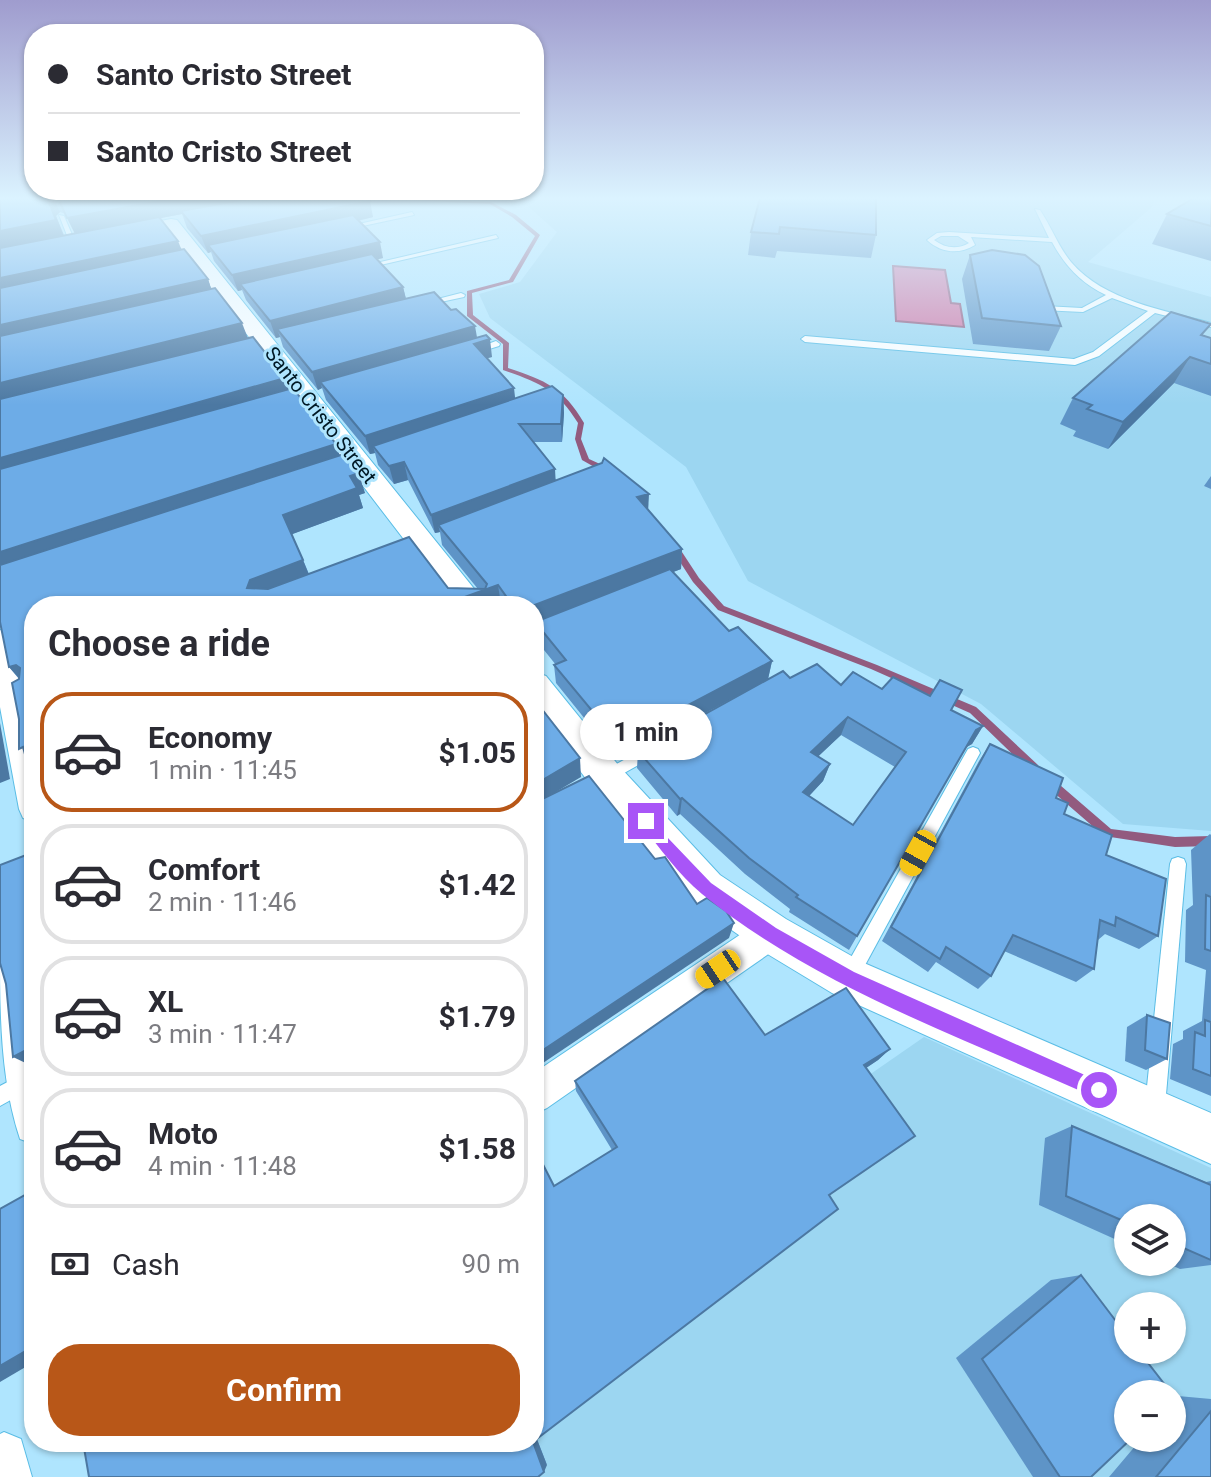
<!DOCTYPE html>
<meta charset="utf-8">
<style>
:root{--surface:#fff;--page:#f7f7f7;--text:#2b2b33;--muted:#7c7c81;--line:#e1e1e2;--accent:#b85718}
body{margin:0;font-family:Roboto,sans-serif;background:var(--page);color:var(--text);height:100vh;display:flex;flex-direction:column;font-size:30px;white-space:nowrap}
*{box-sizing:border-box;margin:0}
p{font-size:26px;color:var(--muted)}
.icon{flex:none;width:44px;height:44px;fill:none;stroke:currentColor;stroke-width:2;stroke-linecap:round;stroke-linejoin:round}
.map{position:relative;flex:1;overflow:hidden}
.panel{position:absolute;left:24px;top:596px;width:520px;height:856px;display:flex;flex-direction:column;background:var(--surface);border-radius:32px;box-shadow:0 2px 6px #0004}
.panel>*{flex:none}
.hud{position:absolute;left:24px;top:24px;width:520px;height:176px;border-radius:32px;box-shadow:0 2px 6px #0004;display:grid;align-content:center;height:176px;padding:0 24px;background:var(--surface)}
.buttons{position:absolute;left:1114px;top:1204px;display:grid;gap:16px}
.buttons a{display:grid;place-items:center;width:72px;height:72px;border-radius:50%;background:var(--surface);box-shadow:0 2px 6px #0004;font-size:40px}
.end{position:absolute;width:36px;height:36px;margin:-18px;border:10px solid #a855f7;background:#fff;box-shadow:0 0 0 4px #fff}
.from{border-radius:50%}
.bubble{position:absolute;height:56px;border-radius:28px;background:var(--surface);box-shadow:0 2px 6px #0004;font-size:26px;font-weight:700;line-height:56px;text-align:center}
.car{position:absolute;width:24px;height:48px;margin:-24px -12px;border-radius:10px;box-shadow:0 0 6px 2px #0007;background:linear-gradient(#f5c518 24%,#345 0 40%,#f5c518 0 76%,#345 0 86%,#f5c518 0)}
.hud b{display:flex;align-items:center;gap:28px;height:76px;font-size:30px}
.hud b+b{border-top:2px solid var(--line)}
.hud i{width:20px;height:20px;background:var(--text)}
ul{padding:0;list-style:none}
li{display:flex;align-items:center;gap:24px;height:120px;margin:0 16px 12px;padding:0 8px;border:4px solid var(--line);border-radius:32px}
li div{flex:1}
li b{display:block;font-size:30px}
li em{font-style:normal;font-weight:700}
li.selected{border-color:var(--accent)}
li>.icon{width:72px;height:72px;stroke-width:1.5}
h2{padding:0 24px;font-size:36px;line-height:96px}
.pay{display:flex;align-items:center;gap:20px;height:88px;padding:0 24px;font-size:30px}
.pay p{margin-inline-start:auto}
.primary-button{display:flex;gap:16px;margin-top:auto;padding:16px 24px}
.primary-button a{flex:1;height:92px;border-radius:32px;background:var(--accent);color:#fff;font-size:32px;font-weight:700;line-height:92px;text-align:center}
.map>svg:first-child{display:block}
.built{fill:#9cd6f1;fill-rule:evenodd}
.water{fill:#d177a6;stroke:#925b7f;stroke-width:2}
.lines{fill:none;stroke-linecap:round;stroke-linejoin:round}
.stream{fill:#925b7f;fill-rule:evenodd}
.service-casing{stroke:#5abde5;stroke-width:2}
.minor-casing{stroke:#5abde5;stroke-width:2}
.tertiary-casing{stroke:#5abde5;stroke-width:2}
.service{fill:#fff;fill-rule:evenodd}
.minor{fill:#fff;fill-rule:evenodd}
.tertiary{fill:#fff;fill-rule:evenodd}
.wall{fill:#5e94c7;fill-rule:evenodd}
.shaded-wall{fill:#4c78a2}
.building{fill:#6dace7;stroke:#4c78a2;stroke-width:2;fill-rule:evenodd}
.route{fill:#a855f7}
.labels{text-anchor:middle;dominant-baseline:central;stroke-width:6;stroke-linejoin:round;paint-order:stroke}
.far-street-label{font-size:20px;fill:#001925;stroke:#afe5fe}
</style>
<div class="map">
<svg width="1211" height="1477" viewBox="0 0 1211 1477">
<rect width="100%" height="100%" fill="#afe5fe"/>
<g class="built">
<polygon points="492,198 1155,198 1152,207 1088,262 1211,297 1211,831 1123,824 981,704 748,581 686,467 490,318 479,294 520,282 557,232 522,201"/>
<path d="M 924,1037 L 1211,1168 L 1211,1477 L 305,1477 L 534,1442 L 624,1245 ZM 1128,1218 L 1172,1218 L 1172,1262 L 1128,1262 ZM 1128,1306 L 1172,1306 L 1172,1350 L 1128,1350 ZM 1128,1394 L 1172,1394 L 1172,1438 L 1128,1438 Z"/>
</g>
<polygon class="water" points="893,266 945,270 951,303 960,304 964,327 896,321"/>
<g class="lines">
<g class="stream">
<path d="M 389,198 L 491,202 L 516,215 L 540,235 L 513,282 L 472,293 L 473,315 L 509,343 L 508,368 C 546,381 563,387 584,423 L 581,439 L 589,459 L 611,469 L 611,473 L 605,473 L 582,460 L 575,439 L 578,423 C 558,390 538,382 503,370 L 503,344 L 467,316 L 467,291 L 509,280 L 535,236 L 512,217 L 490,204 L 391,199 Z"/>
<polygon points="675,545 678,546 699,578 724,606 877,665 976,707 1038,765 1039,768 1038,771 1030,771 970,713 871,669 718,610 693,582 671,548"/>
<polygon points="1049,778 1053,779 1111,829 1175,837 1211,836 1211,846 1175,847 1104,836 1045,785 1044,782 1045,779"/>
</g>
<g class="service-casing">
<g id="service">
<path d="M 1035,209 L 1040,210 C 1052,228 1058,246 1071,262 C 1104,301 1164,310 1211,323 L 1211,327 L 1155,313 L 1099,356 L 1075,365 L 805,342 L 801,339 L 805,336 L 1074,359 L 1093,352 L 1148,311 L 1112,298 L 1083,312 L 1041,310 L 1041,306 L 1044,306 L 1082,308 L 1106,295 C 1081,283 1065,266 1052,242 L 971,237 L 975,245 C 959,255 941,253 927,240 L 937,233 L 949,232 L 1049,238 ZM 941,236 L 958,236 L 969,243 C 957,250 945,248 934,240 Z"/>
<polygon points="412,212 414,215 344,230 341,228"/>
<polygon points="59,215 64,216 76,244 70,243"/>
<polygon points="496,235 498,238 363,269 359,267"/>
<polygon points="461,293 465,295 464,297 422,306 418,304"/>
<polygon points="496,341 500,344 499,346 473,354 469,351"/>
<polygon points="653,744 658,746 660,750 658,754 610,781 600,781 598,777 600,773"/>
<polygon points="973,747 978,749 980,753 857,980 851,982 845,980 842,974 845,968 968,749"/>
<polygon points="1178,857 1184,859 1186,864 1165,1106 1162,1113 1155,1116 1148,1113 1145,1106 1170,864 1172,859"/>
<polygon points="34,1068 34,1087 0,1106 0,1086"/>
</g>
</g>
<g class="minor-casing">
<g id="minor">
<polygon points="0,630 9,633 13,639 34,739 34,822 23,818 19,809 0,707"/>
<polygon points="771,917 783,922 788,933 783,944 547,1108 534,1114 534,1073 759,922"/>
<path d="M 0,947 L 12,952 C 38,1013 34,1080 34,1144 L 20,1139 C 0,1079 0,1011 0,947 Z"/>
<polygon points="4,1432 21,1439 32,1477 0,1477 0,1434"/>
</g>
</g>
<g class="tertiary-casing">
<g id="tertiary">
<polygon points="171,219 177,220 488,606 455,606 167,230 119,239 110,234 113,230"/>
<polygon points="534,672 546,676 619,766 720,875 786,919 864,963 1211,1113 1211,1164 832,993 756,947 690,901 593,788 534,710"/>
</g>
</g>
<use href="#service" class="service"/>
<use href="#minor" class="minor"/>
<use href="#tertiary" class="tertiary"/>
</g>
<g class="wall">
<path d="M 0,198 L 366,198 L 373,217 L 358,221 L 383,258 L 377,259 L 403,287 L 406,299 L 451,310 L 477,338 L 492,357 L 487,358 L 515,399 L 563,395 L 564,413 L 562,442 L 533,442 L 556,480 L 648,510 L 682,549 L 681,569 L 673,572 L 729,631 L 772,661 L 768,679 L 618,760 L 556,683 L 554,665 L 556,665 L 536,640 L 535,625 L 534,626 L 534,606 L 501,605 L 19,679 L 9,667 ZM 60,212 L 66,214 L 75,233 L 64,235 L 56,216 ZM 182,214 L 187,228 L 208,253 L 211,252 L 214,261 L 238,291 L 242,290 L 246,300 L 276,338 L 280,337 L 283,347 L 318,390 L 322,388 L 326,400 L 370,454 L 375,453 L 378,465 L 394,484 L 408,480 L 435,533 L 440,532 L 442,545 L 478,589 L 448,588 L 309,574 L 292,534 L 363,508 L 359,495 L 365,493 L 340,456 L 336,444 L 289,389 L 247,338 L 211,289 L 208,279 L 181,250 L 161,218 Z"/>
<polygon points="760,198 876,235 871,258 777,251 775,258 748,255 751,232"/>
<polygon points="1211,198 1211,261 1152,244 1167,214"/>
<polygon points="970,255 1061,326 1049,351 973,344 962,279"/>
<polygon points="1205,336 1211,338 1211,396 1174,383 1108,449 1073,436 1076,431 1060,424 1073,398"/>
<polygon points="1211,476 1211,489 1204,486"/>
<path d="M 790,678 L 882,689 L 951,711 L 983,726 L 972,744 L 966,747 L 849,950 L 789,912 L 790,909 L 745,874 L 680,814 L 677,816 L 637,768 L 638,751 ZM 841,735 L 895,767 L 853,825 L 809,796 L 823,781 L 830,764 L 818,756 Z"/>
<polygon points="990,744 1056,798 1064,814 1106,855 1158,936 1139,949 1105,934 1098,940 1094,969 1076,982 1004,951 991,976 978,989 936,962 928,972 882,941 979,761"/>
<polygon points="1210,834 1211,835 1211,1096 1170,1079 1173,1044 1183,1039 1183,1031 1202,1021 1206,970 1185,962 1186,910 1193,905 1191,850"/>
<polygon points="1147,1015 1167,1059 1146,1070 1125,1061 1127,1027"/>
<polygon points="765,1035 890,1049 878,1060 866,1068 829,1195 537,1439 547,1465 534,1442 554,1186 612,1150 576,1091 575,1081"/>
<polygon points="1072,1126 1206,1182 1211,1181 1211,1265 1180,1269 1165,1262 1172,1262 1172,1218 1128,1218 1128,1245 1039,1205 1045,1138"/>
<polygon points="1081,1275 1091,1477 1033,1477 956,1358 1051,1280"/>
<polygon points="1178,1396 1211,1399 1211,1477 1109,1477 1142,1438 1172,1438 1172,1403"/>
</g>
<g class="shaded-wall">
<polygon points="50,198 53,198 60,212 56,216 64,237 0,250 0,231"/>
<polygon points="177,198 271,198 181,211 182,214 75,234 67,218"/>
<polygon points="370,201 373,217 214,252 208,245 211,252 208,253 201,236"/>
<polygon points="178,241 185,258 0,298 0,278"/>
<polygon points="380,242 383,258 245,290 240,284 242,290 238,291 232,275"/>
<polygon points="208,279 214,297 0,346 0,325"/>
<polygon points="403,287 407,303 277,329 280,337 276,338 270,321"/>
<polygon points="242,323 249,341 0,405 0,383"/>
<polygon points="475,326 478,343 490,339 492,357 476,361 320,382 322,388 318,390 312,372"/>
<polygon points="1190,357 1174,383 1108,449 1123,422"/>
<polygon points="285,378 291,397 0,482 0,458"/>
<polygon points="514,388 516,406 373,446 375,453 370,454 365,436"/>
<polygon points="563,395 564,413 562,442 561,424"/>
<polygon points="336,444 342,463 0,577 0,552"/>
<polygon points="404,462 408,480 394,484 389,466"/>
<polygon points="555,469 556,487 438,525 440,532 435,533 431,515"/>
<polygon points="359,473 365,493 359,495 363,508 290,535 283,515 350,476"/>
<polygon points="649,494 648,513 637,497"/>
<polygon points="682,549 681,569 537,625 535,622 534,626 534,606 532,606"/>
<polygon points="303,560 311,580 257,606 247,588 250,580"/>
<polygon points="498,585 501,605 448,606 448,603"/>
<polygon points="772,661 768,679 618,760 618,742"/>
<polygon points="16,665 33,684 26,686 9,667"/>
<polygon points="848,717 841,735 805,769 811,752"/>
<polygon points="0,723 10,779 0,783"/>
<polygon points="983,726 972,744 965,748 976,730"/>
<polygon points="580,758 581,777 534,805 534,785"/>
<polygon points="830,764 823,781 797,809 803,792"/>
<polygon points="682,798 680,814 677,816 680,799"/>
<polygon points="734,923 729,938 534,1069 534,1056"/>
<polygon points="34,1046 34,1067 13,1057"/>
<polygon points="890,1049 878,1060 854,1076 864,1065"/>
<polygon points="34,1346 34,1362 0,1382 0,1366"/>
<polygon points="536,1437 547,1465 544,1472 532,1442 534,1442"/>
</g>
<g class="building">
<polygon points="0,198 50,198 48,200 56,220 0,231"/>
<polygon points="58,198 60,198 60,199 69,198 177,198 67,218"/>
<polygon points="253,198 366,198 370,201 201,236 181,211"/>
<polygon points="760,198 876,198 876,235 780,227 779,234 751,232"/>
<polygon points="1194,198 1211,198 1211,226 1167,214"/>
<polygon points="353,215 380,242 232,275 208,245"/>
<polygon points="159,217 178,241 0,278 0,248"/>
<polygon points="184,249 208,279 0,325 0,288"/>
<polygon points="992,250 1025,255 1039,266 1061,326 982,318 970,255"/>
<polygon points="372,254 403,287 270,321 240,284"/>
<polygon points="215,288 242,323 0,383 0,336"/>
<polygon points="434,292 451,310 456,309 475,326 312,372 277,329"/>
<polygon points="1171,312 1211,324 1201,335 1211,338 1211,364 1190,357 1123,422 1087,409 1092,405 1073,398"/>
<polygon points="486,335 490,339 474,344 514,388 365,436 320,382"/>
<polygon points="253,337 285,378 0,458 0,399"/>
<polygon points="552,386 563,395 561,424 519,424 555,469 431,515 404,462 389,466 373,446"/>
<polygon points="293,388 336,444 0,552 0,469"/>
<polygon points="344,454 359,473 350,476 357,488 283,515 303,560 250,580 247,588 268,589 409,537 448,588 485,589 487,584 438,525 602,463 604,458 649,494 637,497 682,549 532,606 513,606 498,585 448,603 450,606 34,606 34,779 32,780 23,747 19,749 19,719 12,683 19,679 20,668 16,665 9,667 0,622 0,565"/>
<polygon points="670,569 729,631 738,627 772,661 618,742 554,665 566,660 535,622"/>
<path d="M 817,664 L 841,685 L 853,672 L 882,689 L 893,677 L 930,696 L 940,680 L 962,690 L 951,710 L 983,726 L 976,730 L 857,936 L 796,897 L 798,895 L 749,858 L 682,798 L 680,799 L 638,751 L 783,671 L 790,678 ZM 848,717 L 906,752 L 853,825 L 803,792 L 830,764 L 811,752 Z"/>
<polygon points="534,699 580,758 534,785"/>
<polygon points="990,744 1063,778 1056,798 1068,803 1064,814 1112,835 1106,855 1166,879 1158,936 1116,917 1115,926 1100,920 1094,969 1013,935 991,976 946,947 940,959 891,927"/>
<polygon points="589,776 655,859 665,857 697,904 707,898 726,911 734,923 534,1056 534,803"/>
<polygon points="34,852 34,1046 13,1057 6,984 0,963 0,865"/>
<polygon points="1206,895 1211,897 1211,951 1205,949"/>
<polygon points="723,978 765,1035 846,988 890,1049 864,1065 915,1136 829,1195 838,1209 534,1441 534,1147 554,1186 617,1147 575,1081"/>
<polygon points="1147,1015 1170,1023 1167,1059 1145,1050"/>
<polygon points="1205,1020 1211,1022 1211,1076 1193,1069 1195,1032 1205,1036"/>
<polygon points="1072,1126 1211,1185 1211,1260 1172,1243 1172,1218 1128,1218 1128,1223 1066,1196"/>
<polygon points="34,1152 34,1188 29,1154"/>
<polygon points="34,1190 34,1346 0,1366 0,1209"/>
<polygon points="1081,1275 1128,1337 1128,1350 1138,1350 1172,1394 1128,1394 1128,1438 1132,1438 1091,1477 1060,1477 982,1359"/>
<polygon points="1211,1411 1211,1477 1156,1477"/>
<polygon points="83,1442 533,1442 544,1472 538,1477 89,1477"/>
</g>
<linearGradient id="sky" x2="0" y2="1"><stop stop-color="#9f9cce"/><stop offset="0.49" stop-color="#dbf3ff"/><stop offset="1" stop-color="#dbf3ff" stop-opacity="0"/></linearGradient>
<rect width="1211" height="405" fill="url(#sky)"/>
<path class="route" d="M 646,815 L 711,883 L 776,928 L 854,972 L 1105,1084 L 1107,1090 L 1105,1096 L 1099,1099 L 1092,1096 C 961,1037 815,986 702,894 C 679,875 660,848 641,825 L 641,817 Z"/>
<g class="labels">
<g class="far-street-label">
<text transform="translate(321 415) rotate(52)">Santo Cristo Street</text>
</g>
</g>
</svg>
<div class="buttons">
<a><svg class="icon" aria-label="layers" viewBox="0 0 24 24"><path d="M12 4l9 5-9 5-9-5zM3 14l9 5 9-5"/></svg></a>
<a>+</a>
<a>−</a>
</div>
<i class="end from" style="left:1099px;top:1090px"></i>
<i class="end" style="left:646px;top:821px"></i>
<div class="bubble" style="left:580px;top:704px;width:132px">1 min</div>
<i class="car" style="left:918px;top:853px;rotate:209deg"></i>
<i class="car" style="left:718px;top:969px;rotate:236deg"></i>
<div class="hud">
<b><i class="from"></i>Santo Cristo Street</b>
<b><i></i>Santo Cristo Street</b>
</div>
<section class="panel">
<h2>Choose a ride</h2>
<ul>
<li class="selected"><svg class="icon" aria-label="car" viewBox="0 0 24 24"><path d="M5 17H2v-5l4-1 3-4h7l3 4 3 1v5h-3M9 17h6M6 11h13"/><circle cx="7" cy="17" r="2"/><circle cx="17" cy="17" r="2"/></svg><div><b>Economy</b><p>1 min · 11:45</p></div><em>$1.05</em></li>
<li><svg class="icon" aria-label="car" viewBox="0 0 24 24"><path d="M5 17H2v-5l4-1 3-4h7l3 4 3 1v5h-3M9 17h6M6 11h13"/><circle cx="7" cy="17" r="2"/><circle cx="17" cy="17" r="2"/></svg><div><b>Comfort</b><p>2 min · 11:46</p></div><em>$1.42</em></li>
<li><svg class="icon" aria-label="car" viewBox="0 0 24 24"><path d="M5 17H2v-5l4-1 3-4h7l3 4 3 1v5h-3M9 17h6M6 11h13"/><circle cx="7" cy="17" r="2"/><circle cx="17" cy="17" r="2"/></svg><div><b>XL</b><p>3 min · 11:47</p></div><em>$1.79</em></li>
<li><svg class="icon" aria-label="car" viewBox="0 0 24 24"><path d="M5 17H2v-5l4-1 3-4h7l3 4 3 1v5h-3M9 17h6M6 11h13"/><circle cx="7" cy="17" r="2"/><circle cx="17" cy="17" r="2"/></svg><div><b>Moto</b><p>4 min · 11:48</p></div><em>$1.58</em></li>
</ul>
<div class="pay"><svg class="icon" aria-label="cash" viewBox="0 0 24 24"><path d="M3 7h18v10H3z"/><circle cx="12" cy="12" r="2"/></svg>Cash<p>90 m</p></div>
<div class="primary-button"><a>Confirm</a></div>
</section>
</div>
